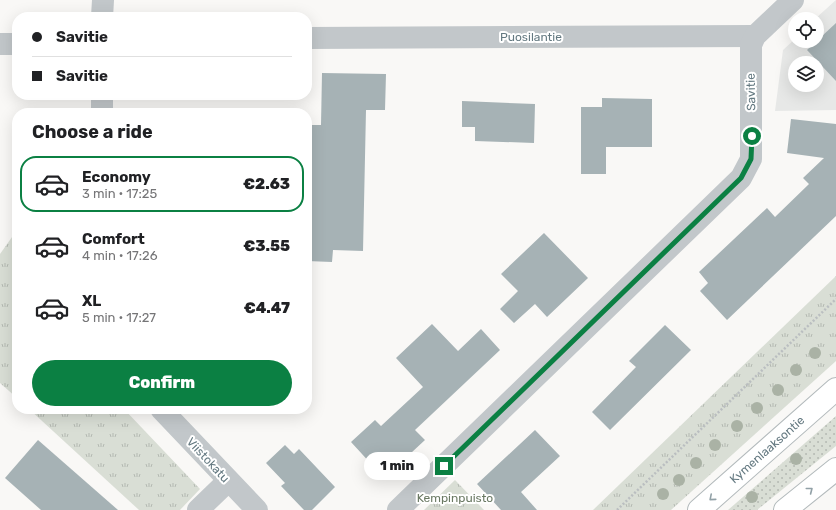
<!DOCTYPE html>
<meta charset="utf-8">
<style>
:root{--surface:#fff;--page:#f6f6f6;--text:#202124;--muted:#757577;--line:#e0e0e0;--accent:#0b8043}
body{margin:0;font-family:Rubik,sans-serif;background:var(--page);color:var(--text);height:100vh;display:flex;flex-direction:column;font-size:15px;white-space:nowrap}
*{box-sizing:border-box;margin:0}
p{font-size:13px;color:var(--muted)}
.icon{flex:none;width:22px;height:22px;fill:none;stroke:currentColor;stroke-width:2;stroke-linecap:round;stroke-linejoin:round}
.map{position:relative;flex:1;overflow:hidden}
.sheet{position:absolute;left:12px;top:108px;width:300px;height:306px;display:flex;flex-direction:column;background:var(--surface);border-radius:16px;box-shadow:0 4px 16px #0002}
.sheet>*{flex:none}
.guide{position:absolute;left:12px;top:12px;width:300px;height:88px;border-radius:16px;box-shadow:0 4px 16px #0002;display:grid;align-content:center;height:88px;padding:0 20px;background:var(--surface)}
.controls{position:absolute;left:788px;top:12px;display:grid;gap:8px}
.controls a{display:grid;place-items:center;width:36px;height:36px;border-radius:50%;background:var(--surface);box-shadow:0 4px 16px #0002;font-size:20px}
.end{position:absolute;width:18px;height:18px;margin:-9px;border:5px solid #0b8043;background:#fff;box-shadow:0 0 0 2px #fff}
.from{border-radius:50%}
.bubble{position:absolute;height:28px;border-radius:14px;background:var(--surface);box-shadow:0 4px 16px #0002;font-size:13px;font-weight:800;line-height:28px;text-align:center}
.guide b{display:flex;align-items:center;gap:14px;height:38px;font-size:15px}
.guide b+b{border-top:1px solid var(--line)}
.guide i{width:10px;height:10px;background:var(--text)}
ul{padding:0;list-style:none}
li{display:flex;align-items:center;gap:12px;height:56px;margin:0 8px 6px;padding:0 12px;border:2px solid transparent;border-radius:16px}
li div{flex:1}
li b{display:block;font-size:15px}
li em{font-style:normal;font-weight:800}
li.current{border-color:var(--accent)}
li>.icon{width:36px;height:36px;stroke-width:1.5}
h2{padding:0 20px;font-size:18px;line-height:48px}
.primary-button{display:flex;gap:8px;margin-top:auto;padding:8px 20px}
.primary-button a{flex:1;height:46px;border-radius:24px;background:var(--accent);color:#fff;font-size:16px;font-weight:800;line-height:46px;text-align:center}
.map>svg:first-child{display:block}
.built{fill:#e7e8e7;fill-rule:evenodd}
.grass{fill:url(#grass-dots)}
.park{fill:url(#park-tufts)}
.building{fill:#a6b2b5}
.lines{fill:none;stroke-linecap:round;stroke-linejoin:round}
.major-casing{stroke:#b3babc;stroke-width:24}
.path{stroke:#babec0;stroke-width:2.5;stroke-dasharray:2 2;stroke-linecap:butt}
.minor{stroke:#c2c7ca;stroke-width:22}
.major{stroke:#fff;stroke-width:22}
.tree{fill:#aab2a5}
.oneway{stroke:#92a1a7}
.route{stroke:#0b8043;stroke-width:5}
.labels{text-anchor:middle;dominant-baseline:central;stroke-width:4;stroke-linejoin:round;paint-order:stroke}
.street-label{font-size:12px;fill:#647981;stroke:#fff}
.park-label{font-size:12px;fill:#6a7963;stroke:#fff}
</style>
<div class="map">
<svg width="836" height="510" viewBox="0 0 836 510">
<defs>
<pattern id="grass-dots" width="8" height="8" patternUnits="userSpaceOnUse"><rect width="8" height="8" fill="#d9ded5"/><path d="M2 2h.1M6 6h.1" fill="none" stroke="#b4b9b2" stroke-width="1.8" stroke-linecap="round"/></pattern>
<pattern id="park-tufts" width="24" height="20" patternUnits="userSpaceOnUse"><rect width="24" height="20" fill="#d9ded5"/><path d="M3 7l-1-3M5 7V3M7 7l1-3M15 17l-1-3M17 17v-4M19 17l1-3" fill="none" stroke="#b4b9b2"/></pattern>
</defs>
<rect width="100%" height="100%" fill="#f9f8f6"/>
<path class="built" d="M 836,0 L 836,110 L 775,111 L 783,50 L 795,39 L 795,41 L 817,41 L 817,19 L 815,19 ZM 795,63 L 817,63 L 817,85 L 795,85 Z"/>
<polygon class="grass" points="836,416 836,446 757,510 728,510"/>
<g class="park">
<polygon points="17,230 17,398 0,383 0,254"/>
<polygon points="836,276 836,361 671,510 593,510"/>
<polygon points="29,409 124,409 200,489 180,510 139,510"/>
<polygon points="455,480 484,510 424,510"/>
</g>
<g class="building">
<polygon points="836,23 836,81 807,50"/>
<polygon points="322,73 386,74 385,110 366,110 363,251 333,250 332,262 307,261 307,125 321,125"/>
<polygon points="602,98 652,99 652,147 606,147 606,174 581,174 581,107 602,107"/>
<polygon points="462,101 535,104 534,143 475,141 475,127 462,127"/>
<polygon points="791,119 836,124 836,216 727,320 700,291 708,283 699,272 767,208 775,217 809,184 803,178 824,158 787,153"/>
<polygon points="544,233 588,278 547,317 535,304 514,323 500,309 518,291 501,274"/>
<polygon points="432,324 458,351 481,329 500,350 415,430 425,440 384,478 351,442 375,420 381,426 423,387 396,358"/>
<polygon points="665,325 691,350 610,430 592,412 636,367 629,361"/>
<polygon points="535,430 560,456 521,492 537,510 501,510 477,484"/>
<polygon points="38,440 118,510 41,510 5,478"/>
<polygon points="285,445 294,454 299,449 335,487 312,510 304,510 281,486 285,483 266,463"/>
</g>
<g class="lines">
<g class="major-casing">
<g id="major">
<path id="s1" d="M 699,510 L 836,389"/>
<polyline points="785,510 836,469"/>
</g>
</g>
<polyline class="path" points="617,510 836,299"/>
<g class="minor">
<polyline points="102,17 103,0"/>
<polyline points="307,38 755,36"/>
<polyline points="0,44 17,44"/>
<polyline points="102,95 102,113"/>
<polyline points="161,409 257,510"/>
<polyline points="198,510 228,481"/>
<polyline points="398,510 741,178 751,159 751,45 755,36 793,0"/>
</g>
<use href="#major" class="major"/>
</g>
<g class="tree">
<circle cx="815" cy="353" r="6"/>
<circle cx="796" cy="370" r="6"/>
<circle cx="778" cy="390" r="6"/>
<circle cx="757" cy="408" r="6"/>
<circle cx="737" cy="426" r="6"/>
<circle cx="715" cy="445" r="6"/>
<circle cx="796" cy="459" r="6"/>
<circle cx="696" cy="463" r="6"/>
<circle cx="679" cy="480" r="6"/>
<circle cx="663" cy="494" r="6"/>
<circle cx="752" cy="497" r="6"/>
</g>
<defs><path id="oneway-chevron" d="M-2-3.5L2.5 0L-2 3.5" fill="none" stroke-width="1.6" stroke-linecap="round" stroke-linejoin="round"/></defs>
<g class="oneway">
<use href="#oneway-chevron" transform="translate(810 490) rotate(-38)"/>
<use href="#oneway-chevron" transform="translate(712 498) rotate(139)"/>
</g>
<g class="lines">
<polyline class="route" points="444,466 741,178 751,159 752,136"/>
</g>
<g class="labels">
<g class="street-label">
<text x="531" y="37">Puosilantie</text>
<text transform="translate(751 92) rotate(-91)">Savitie</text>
<text stroke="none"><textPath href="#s1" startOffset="91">Kymenlaaksontie</textPath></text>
<text transform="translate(208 460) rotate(47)">Viistokatu</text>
</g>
<g class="park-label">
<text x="455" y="498">Kempinpuisto</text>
</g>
</g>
</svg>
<div class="controls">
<a><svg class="icon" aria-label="locate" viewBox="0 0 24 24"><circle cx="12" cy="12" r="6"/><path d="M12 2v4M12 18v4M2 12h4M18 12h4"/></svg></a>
<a><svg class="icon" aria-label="layers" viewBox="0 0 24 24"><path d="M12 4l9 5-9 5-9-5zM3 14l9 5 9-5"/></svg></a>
</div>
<i class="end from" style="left:752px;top:136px"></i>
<i class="end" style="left:444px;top:466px"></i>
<div class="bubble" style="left:364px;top:452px;width:66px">1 min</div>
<div class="guide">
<b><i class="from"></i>Savitie</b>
<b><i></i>Savitie</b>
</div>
<section class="sheet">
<h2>Choose a ride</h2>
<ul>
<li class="current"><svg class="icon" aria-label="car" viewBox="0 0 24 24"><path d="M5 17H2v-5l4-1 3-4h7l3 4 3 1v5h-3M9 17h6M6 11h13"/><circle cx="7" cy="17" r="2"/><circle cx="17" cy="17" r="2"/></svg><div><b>Economy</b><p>3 min · 17:25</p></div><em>€2.63</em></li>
<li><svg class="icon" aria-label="car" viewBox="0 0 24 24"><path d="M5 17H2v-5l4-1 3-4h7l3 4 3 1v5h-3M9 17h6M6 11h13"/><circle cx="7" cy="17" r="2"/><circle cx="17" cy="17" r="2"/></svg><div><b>Comfort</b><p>4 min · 17:26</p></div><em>€3.55</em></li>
<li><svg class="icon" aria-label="car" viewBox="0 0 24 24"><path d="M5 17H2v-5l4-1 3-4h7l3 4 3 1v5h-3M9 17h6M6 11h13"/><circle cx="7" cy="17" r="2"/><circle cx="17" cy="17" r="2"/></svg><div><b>XL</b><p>5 min · 17:27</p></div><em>€4.47</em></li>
</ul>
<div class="primary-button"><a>Confirm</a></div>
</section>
</div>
